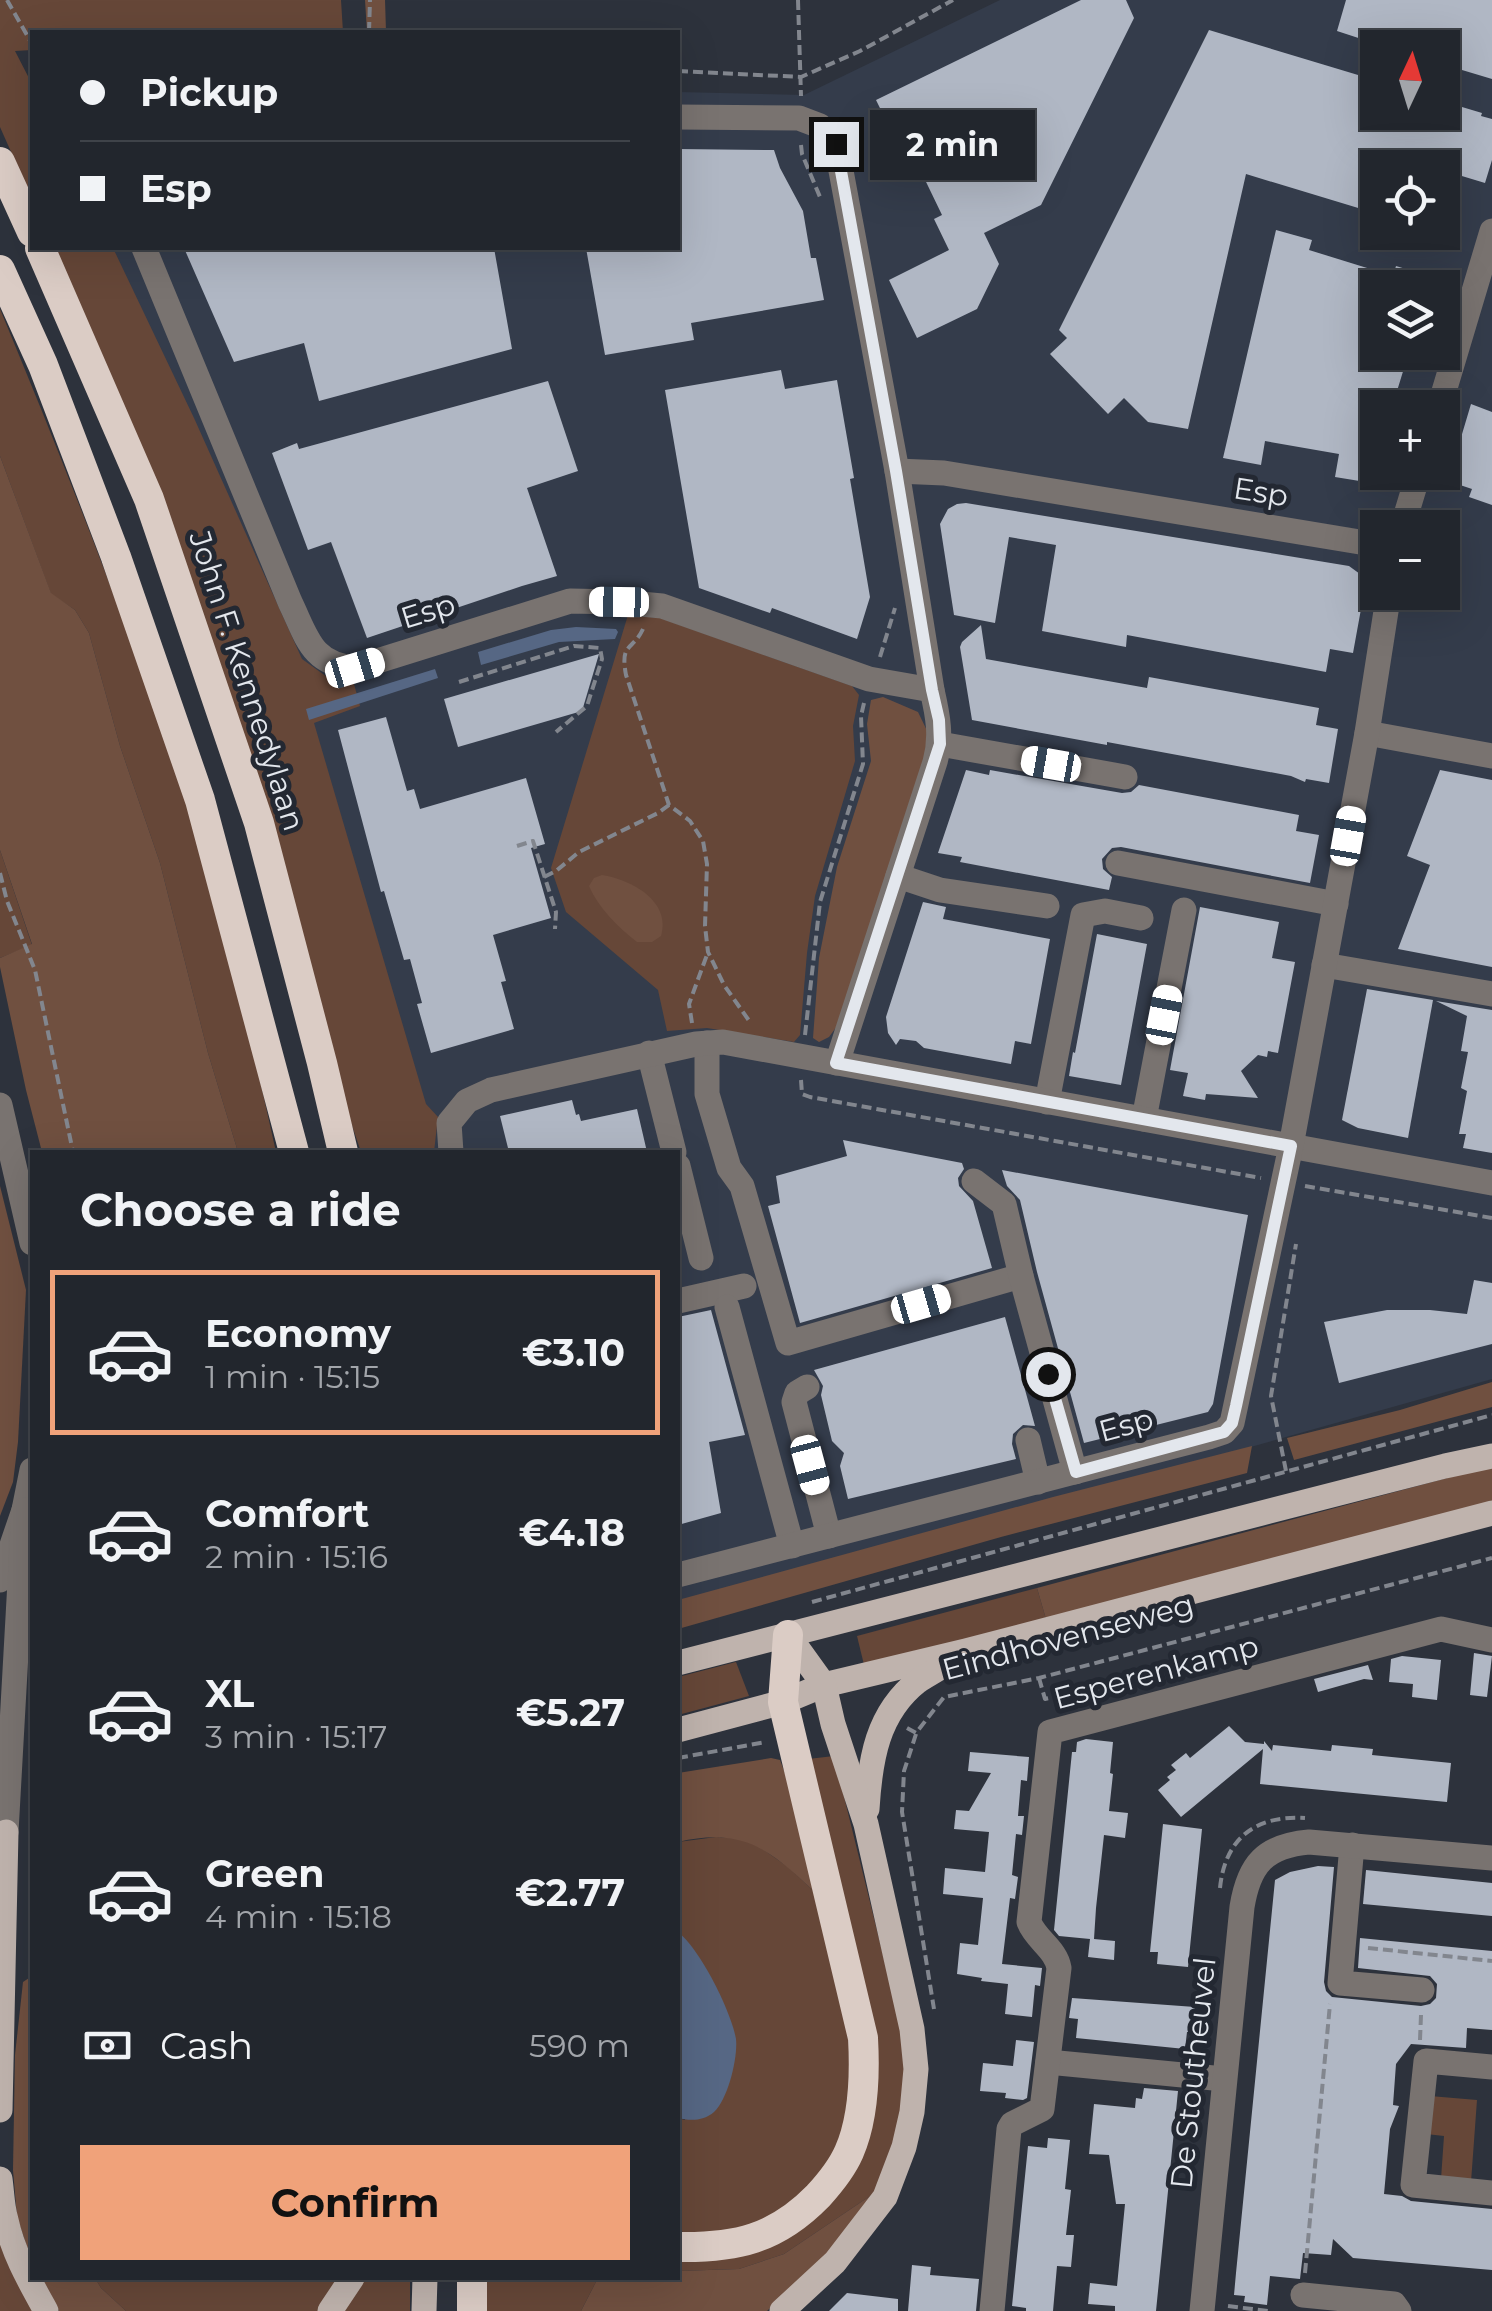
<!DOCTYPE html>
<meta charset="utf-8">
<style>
:root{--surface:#22262d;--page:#2e3239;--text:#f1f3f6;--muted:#a2a5aa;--line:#3f4349;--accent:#f0a27a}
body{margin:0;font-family:Montserrat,sans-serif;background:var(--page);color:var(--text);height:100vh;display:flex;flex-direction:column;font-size:38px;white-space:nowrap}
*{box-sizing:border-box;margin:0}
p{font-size:32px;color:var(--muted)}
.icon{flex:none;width:55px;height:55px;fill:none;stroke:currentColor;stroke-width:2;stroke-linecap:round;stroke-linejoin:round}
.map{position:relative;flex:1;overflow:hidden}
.side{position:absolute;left:30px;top:1150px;width:650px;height:1130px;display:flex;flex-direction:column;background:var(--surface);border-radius:0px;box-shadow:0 10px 40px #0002,0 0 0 2px var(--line)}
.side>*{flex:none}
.guide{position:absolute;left:30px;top:30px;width:650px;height:220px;border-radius:0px;box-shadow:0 10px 40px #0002,0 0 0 2px var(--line);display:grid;align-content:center;height:220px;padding:0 50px;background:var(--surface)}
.needle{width:65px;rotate:4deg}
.fabs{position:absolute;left:1360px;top:30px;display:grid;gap:20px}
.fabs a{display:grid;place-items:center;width:100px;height:100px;border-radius:0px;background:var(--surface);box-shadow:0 10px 40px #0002,0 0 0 2px var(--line);font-size:50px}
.end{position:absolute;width:45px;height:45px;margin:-22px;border:12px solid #e3e7ed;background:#111;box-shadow:0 0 0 5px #111}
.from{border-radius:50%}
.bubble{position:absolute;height:70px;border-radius:0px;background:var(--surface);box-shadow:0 10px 40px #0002,0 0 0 2px var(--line);font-size:32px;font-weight:700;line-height:70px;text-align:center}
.car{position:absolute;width:30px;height:60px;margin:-30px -15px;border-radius:12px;box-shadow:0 0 8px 2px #0007;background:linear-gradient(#fff 24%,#345 0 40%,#fff 0 76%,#345 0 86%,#fff 0)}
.guide b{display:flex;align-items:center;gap:35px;height:95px;font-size:38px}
.guide b+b{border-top:2px solid var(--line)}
.guide i{width:25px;height:25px;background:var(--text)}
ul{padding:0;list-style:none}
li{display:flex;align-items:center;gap:30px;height:165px;margin:0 20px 15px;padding:0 30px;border:5px solid transparent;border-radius:0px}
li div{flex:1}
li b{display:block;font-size:38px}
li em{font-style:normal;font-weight:700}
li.current{border-color:var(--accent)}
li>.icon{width:90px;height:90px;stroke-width:1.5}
h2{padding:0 50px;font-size:45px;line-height:120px}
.pay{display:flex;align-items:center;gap:25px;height:110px;padding:0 50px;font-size:38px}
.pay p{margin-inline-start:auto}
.cta{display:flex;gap:20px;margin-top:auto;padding:20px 50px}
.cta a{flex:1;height:115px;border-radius:0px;background:var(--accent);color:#111;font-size:40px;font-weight:700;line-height:115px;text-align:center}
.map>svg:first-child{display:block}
.built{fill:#343c4b;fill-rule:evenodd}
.green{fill:#664738}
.forest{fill:#705040}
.water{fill:#566784}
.building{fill:#b0b7c4}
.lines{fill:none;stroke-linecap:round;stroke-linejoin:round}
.path{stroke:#82868e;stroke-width:4;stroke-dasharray:10 5;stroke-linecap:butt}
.minor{stroke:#797370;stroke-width:25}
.major{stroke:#bfb3ad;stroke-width:25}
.highway{stroke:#dbccc5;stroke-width:30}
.route{stroke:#e3e7ed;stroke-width:12}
.labels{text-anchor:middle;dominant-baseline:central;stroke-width:10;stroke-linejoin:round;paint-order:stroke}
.street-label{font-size:30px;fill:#e3e7ed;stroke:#232832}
</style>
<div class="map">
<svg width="1492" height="2311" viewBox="0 0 1492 2311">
<rect width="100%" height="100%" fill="#2d323c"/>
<path class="built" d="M 1000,0 L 1492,0 L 1492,1379 L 678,1608 L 678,1152 L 398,1152 L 89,248 L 678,248 L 678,92 L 804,95 ZM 1378,48 L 1442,48 L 1442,112 L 1378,112 ZM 1378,168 L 1442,168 L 1442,232 L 1378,232 ZM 1378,288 L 1442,288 L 1442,352 L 1378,352 ZM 1378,408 L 1442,408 L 1442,472 L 1378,472 ZM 1378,528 L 1442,528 L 1442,592 L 1378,592 Z"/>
<g class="green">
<polygon points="0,0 341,0 343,32 32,32 32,50 15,51 32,84 32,199 0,127"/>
<polygon points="54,248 113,248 194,418 302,659 330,679 354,684 360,706 314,723 426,1104 438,1117 434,1152 361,1152"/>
<path d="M 0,309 C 68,473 133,637 188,806 C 225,920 250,1036 276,1152 L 238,1152 L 208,1053 L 160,863 L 120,746 L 89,633 L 75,610 L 51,594 L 0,456 Z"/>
<polygon points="628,615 660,618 852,686 859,695 853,726 855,761 815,896 807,953 800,1035 794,1042 707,1028 667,1031 658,990 566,912 551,868"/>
<polygon points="0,850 32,945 0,958"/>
<polygon points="1037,1588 1048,1626 866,1673 857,1636"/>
<polygon points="736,1662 749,1696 678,1715 678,1677"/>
<polygon points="834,1756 902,2032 906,2071 905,2114 876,2192 784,2254 739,2269 678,2271 678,2256 776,2241 871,2107 808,1759"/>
<polygon points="716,1837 742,1839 761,1848 788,1867 820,1897 838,1968 853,2073 840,2147 820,2181 767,2223 690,2238 678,2228 678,2118 685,2120 681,1934 678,1932 678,1842"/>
<polygon points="1430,2096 1477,2100 1471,2182 1441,2179 1444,2136 1426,2134"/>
<polygon points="0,2242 35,2311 0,2311"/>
<polygon points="95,2278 342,2278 320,2311 126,2311 101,2288"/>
<polygon points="362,2278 410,2278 410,2311 341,2311"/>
<polygon points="487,2278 598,2278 581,2311 487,2311"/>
</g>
<g class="forest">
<polygon points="365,0 385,0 386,32 367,32"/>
<polygon points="0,456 51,593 75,610 89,633 120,746 160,863 208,1053 238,1152 42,1152 26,1090 0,967 0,958 32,944 0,850"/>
<polygon points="883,697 918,712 932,741 840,1022 829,1037 819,1042 813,1038 819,958 837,867 871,761 867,724 871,700"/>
<path d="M 602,875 C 632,880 671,901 661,936 L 652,942 L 637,942 C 618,927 599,909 589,886 L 594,878 Z"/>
<polygon points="0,1186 26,1290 18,1442 13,1482 0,1516"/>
<polygon points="1492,1382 1492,1407 1294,1460 1287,1438 1400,1410"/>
<polygon points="1252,1446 1247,1473 1001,1537 678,1629 678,1600 1053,1497"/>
<polygon points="1492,1466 1492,1503 1048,1626 1037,1588"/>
<path d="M 771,1758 L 780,1760 L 789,1784 L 820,1897 C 773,1853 747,1826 678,1842 L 678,1773 Z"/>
<polygon points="32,1976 32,2262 17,2217 13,2170 15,2055 23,1982"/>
<polygon points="876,2192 829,2252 767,2311 581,2311 598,2278 678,2278 678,2271 739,2269 784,2254"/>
<polygon points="40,2278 95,2278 101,2288 126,2311 59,2311"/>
</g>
<g class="water">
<polygon points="576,627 616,629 618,632 615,639 559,642 481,665 478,652 551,630"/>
<polygon points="435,669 438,678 309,720 306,709"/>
<path d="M 678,1932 C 700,1949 731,2011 736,2039 C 738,2058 728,2099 714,2112 C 704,2121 690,2121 678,2118 Z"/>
</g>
<g class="building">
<polygon points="1081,0 1126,0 1134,18 1041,205 984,233 999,264 977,309 917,338 889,280 949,250 934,219 942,215 914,157 906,161 876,100"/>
<polygon points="1346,0 1492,0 1492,79 1442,64 1442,48 1389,48 1337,31"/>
<polygon points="1209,30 1378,81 1378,112 1442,112 1442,101 1482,113 1481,116 1492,119 1492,160 1485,183 1442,170 1442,168 1378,168 1378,214 1246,174 1188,429 1148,422 1124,398 1108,414 1050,354 1067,338 1059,330"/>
<polygon points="678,149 774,150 780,168 803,211 811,258 816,258 824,300 691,323 694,340 605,355 586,248 678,248"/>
<polygon points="1276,230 1312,240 1309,250 1393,276 1396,266 1452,283 1451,288 1378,288 1378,352 1409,352 1397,391 1425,399 1423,408 1378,408 1378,484 1335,477 1339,454 1265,441 1261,465 1223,458"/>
<polygon points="184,248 494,248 512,349 319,401 304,343 234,362"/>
<polygon points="781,370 785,389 837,380 854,478 850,479 870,597 857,639 772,608 770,613 699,588 665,390"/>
<polygon points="548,381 578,471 527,488 557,576 522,586 367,638 331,542 308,550 272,453 297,443 299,449"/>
<polygon points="1471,404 1492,412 1492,505 1469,497 1472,489 1448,481"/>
<polygon points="966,503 1349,566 1360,574 1365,587 1353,653 1330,649 1326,672 1127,635 1126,647 1042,631 1056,545 1009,537 995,623 954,615 940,524 948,509 957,504"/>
<polygon points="981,625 986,659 1147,688 1149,677 1319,708 1316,725 1338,729 1329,783 1306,779 1305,782 1291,776 1107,742 1107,745 972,720 960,647 962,642"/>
<polygon points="599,654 582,711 458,747 444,699"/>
<polygon points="386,717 407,791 414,789 420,809 526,778 545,844 531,848 551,918 493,935 506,981 501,982 514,1029 431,1053 417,1004 422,1003 410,959 404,960 384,891 381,892 338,730"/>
<polygon points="966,770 989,775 990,770 1122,793 1131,792 1139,785 1299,815 1296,831 1319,835 1310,883 1121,847 1112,848 1102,859 1103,869 1112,877 1109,890 960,862 962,857 938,853"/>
<polygon points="1440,770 1492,780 1492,967 1398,949 1430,865 1407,856"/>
<polygon points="923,902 946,907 943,919 1050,939 1031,1044 1015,1041 1011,1064 924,1048 916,1041 900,1039 896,1045 888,1033 886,1017"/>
<polygon points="1200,907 1279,922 1272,958 1295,962 1278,1053 1268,1051 1267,1057 1258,1055 1241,1071 1258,1098 1206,1094 1205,1100 1183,1096 1188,1073 1170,1070"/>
<polygon points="1097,934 1147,944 1121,1085 1069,1076 1073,1052 1075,1053"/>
<polygon points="1367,989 1433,1000 1408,1138 1358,1128 1342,1120"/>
<polygon points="1436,1001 1492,1010 1492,1153 1463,1148 1466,1134 1459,1134 1467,1091 1461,1088 1468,1052 1461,1051 1467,1016"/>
<polygon points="572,1100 576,1115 579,1114 581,1121 637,1109 647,1152 509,1152 500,1116"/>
<polygon points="843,1140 962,1163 964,1169 958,1178 959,1186 973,1201 992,1268 800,1323 768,1206 780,1203 776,1176 847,1156"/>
<polygon points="1002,1170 1248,1215 1213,1404 1208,1412 1084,1443 1037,1272 1020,1200 1007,1186"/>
<polygon points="1474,1280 1492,1283 1492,1344 1339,1383 1324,1322 1387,1310 1430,1310 1467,1314"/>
<polygon points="711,1310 745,1435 709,1442 721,1513 678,1525 678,1317"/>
<polygon points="1005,1317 1035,1426 1023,1425 1013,1434 1012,1444 1016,1459 848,1499 840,1466 844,1453 832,1441 821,1395 823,1386 814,1370"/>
<polygon points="1474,1653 1492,1656 1487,1697 1470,1695"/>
<polygon points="1402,1656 1441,1660 1437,1700 1412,1697 1413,1684 1389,1682 1391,1659"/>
<polygon points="1368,1665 1373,1680 1364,1679 1318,1692 1314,1679"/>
<polygon points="1229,1726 1245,1742 1264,1744 1264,1741 1272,1751 1273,1745 1331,1751 1332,1745 1373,1749 1372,1755 1451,1763 1447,1802 1260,1784 1263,1749 1181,1817 1158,1790 1170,1780 1167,1777 1176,1770 1171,1765 1186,1753 1190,1758"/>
<polygon points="1086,1739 1113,1742 1110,1773 1113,1774 1109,1811 1128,1813 1125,1838 1104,1835 1096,1908 1094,1939 1115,1941 1114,1960 1088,1957 1090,1939 1059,1936 1054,1930 1072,1752 1076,1752 1077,1742"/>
<polygon points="970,1752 1029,1757 1027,1781 1021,1780 1018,1816 1024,1816 1022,1835 1016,1834 1012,1875 1018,1877 1015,1899 1010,1898 1002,1964 1042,1968 1040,1986 1035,1985 1032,2017 1005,2014 1008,1984 981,1981 982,1978 957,1974 960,1943 978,1945 983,1898 943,1894 945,1868 985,1872 989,1832 954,1829 956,1810 969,1811 991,1773 968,1771"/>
<polygon points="1163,1824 1202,1829 1188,1967 1157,1964 1158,1952 1150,1952"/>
<polygon points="1318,1866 1334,1867 1324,1982 1326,1991 1332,1997 1421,2006 1430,2004 1436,1998 1437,1984 1430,1976 1358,1968 1360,1938 1492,1951 1492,2030 1467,2028 1466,2048 1411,2044 1396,2064 1393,2105 1399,2106 1390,2129 1384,2194 1402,2196 1411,2201 1492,2209 1492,2270 1353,2258 1333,2239 1331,2255 1303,2253 1300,2279 1270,2276 1267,2305 1244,2302 1245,2296 1234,2295 1236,2273 1275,1880 1290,1872"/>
<polygon points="1366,1870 1492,1883 1492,1916 1363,1904"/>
<polygon points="1072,1998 1195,2007 1193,2032 1187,2032 1185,2049 1076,2038 1078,2019 1069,2018"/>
<polygon points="1016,2040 1034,2042 1027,2098 1023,2100 1005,2098 1006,2093 980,2091 983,2063 1013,2066"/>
<polygon points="1144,2088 1178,2091 1156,2311 1115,2311 1115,2306 1088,2304 1090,2283 1117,2286 1125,2204 1116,2204 1109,2155 1089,2154 1094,2104 1135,2108 1136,2098 1142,2099"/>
<polygon points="1048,2138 1070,2140 1065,2189 1071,2190 1066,2235 1074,2235 1071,2267 1057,2266 1053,2311 1026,2311 1026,2308 1012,2306 1028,2146 1047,2148"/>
<polygon points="912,2265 931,2267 930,2275 979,2279 976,2311 908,2311"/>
<polygon points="847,2293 898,2299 898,2311 829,2311"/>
</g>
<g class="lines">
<g class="path">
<polyline points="7,0 32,44"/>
<polyline points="798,0 801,96"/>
<polyline points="369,32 370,0"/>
<polyline points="678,71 801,77 860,51 953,0"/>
<polyline points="801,145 802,154 820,197"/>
<path d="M 643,629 C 632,652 620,642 626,675 L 669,805 L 690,821 L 703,841 L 707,864 L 705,926 L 708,952 L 724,985 L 750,1022"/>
<polyline points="880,657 895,608"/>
<polyline points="459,682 574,646 600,648 602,659 587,706 556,732"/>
<polyline points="517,846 533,841 556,912 555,929"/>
<polyline points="0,873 7,901 35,970 73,1152"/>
<polyline points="544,877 556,871 579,852 658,813 669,805"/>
<polyline points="692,1023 689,1004 708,952"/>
<polyline points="805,1035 820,902 863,764 861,716 864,703"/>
<polyline points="801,1080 802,1094 810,1097 1261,1178"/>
<polyline points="1305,1186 1492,1218"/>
<polyline points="1286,1471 1271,1396 1296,1244"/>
<polyline points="812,1602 1492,1415"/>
<polyline points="1039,1678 1045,1699 1090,1689 1091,1696"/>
<polyline points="907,1728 916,1733 944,1697 1039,1678 1492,1558"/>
<polyline points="916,1734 904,1771 902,1812 934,2009"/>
<polyline points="678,1758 766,1742"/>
<path d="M 1220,1888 C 1225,1838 1256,1815 1305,1818"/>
<polyline points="1368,1948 1492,1961"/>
<polyline points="1420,2040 1421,2015"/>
<polyline points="1305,2273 1330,2004"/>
<polyline points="1228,2306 1268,2311"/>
</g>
<g class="minor">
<path d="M 678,117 L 799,118 L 820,126 L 836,144 L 897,471 L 932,690 C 938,716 942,737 935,762 L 837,1063"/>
<path d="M 144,248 L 290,602 C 307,637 311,664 355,668 L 570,601 L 619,602 L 662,606 L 869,679 L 932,690"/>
<polyline points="1439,408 1492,231"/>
<polyline points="897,471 944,473 1378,545"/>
<polyline points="1402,528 1419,472"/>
<polyline points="1367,733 1492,756"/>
<polyline points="940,744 1125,777"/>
<polyline points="1118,863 1336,904"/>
<polyline points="898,876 940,890 1047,906"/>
<polyline points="1324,965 1492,994"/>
<polyline points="707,1043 707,1094 729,1168 742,1186 788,1343 1021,1276"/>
<polyline points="649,1053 674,1152"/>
<polyline points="1047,1102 1083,915 1105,911 1141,918"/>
<polyline points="0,1105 32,1243"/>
<polyline points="1144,1119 1184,910"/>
<polyline points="451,1152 449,1123 467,1101 491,1090 696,1044 723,1042 1492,1183"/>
<polyline points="678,1166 701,1258"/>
<polyline points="974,1181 1004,1204 1021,1276 1075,1472"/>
<polyline points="678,1301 744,1286"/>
<polyline points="727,1307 792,1546"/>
<polyline points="807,1387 797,1393 794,1402 829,1536"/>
<polyline points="1028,1440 1038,1482"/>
<polyline points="678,1575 1209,1437 1224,1432 1232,1423 1291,1146 1367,733 1389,592"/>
<polyline points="0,1580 24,1510 32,1470"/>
<polyline points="6,1832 24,1510"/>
<polyline points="1352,1845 1340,1983 1422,1990"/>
<polyline points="1048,2062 1224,2079"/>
<polyline points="1492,2067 1426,2061 1413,2185 1492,2193"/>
<polyline points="1303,2295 1394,2304 1399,2311"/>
<path d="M 992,2311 L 1009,2129 L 1012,2124 L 1042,2109 L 1059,1968 C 1056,1949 1036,1940 1029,1922 L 1050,1732 L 1441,1629 L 1492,1640"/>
<path d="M 1202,2311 L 1242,1907 C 1249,1864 1265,1846 1309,1842 L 1492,1858"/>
</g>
<g class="major">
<polyline points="678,1663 1445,1466 1492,1456"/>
<polyline points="678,1730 783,1702 824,1685 966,1651 1492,1513"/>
<path d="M 867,1809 C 870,1760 877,1713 918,1681 C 927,1675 937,1670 945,1664"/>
<polyline points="0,2110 6,1832"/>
<path d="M 0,2179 C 2,2193 2,2207 6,2220 C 13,2253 30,2282 46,2311"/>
<polyline points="330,2311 352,2278"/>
<polyline points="424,2311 425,2278"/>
<polyline points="782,2311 835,2262 885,2197 904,2147 912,2112 916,2069 912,2029 866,1824 833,1724 824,1685 788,1635"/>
</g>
<g class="highway">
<polyline points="0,162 32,232"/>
<polyline points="40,248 149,499 259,823 322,1063 343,1152"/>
<polyline points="0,270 43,365 116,557 200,800 294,1152"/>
<path d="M 678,2247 C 736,2248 776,2239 818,2196 C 829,2184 842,2168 849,2152 C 864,2118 865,2074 863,2038 L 783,1702 L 788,1635"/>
<polyline points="472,2311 472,2278"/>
</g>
</g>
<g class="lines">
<polyline class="route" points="836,144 896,471 932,690 939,720 940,744 836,1063 1291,1146 1236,1406 1232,1423 1224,1432 1076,1472 1048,1374"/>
</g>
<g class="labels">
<g class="street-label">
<text transform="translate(1261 492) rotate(9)">Esp</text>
<text transform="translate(428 611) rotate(-17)">Esp</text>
<text transform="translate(247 681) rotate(72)">John F. Kennedylaan</text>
<text transform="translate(1126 1425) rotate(-15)">Esp</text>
<text transform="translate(1068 1637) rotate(-15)">Eindhovenseweg</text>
<text transform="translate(1156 1672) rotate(-15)">Esperenkamp</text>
<text transform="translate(1193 2073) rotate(-84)">De Stoutheuvel</text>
</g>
</g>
</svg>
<div class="fabs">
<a><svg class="needle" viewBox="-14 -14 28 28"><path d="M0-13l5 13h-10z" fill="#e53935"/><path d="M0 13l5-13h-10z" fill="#a2a5aa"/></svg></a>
<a><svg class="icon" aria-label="locate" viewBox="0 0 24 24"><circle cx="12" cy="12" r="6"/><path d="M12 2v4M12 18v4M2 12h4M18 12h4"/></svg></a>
<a><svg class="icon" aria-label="layers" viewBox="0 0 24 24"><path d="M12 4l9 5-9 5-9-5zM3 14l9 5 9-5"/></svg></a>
<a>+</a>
<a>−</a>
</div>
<i class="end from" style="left:1048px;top:1374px"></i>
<i class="end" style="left:836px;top:144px"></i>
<div class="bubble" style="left:870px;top:110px;width:165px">2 min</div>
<i class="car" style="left:619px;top:602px;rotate:271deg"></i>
<i class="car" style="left:355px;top:668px;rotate:73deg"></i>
<i class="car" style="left:1051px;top:764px;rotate:280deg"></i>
<i class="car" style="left:1348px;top:836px;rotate:10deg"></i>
<i class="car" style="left:1164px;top:1015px;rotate:11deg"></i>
<i class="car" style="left:921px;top:1304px;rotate:74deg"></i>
<i class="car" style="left:810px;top:1465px;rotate:165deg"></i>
<div class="guide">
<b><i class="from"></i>Pickup</b>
<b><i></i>Esp</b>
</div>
<section class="side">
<h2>Choose a ride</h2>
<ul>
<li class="current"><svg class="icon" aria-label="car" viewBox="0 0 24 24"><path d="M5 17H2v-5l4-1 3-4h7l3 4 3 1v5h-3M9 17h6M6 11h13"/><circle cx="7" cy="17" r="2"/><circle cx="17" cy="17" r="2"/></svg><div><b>Economy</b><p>1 min · 15:15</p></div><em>€3.10</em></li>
<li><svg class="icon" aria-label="car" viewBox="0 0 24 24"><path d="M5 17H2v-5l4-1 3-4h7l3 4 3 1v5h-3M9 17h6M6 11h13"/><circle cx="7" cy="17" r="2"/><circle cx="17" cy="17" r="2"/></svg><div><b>Comfort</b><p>2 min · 15:16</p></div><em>€4.18</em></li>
<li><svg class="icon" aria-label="car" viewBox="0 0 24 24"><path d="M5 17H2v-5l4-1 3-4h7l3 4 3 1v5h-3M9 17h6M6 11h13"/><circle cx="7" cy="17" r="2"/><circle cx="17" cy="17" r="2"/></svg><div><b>XL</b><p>3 min · 15:17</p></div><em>€5.27</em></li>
<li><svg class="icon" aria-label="car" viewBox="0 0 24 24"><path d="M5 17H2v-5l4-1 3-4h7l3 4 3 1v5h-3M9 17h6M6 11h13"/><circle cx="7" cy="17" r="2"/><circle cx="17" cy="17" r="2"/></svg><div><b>Green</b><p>4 min · 15:18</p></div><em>€2.77</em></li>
</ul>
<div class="pay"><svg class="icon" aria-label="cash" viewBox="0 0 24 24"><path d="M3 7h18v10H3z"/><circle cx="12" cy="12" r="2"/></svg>Cash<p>590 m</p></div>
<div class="cta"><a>Confirm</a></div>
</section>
</div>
